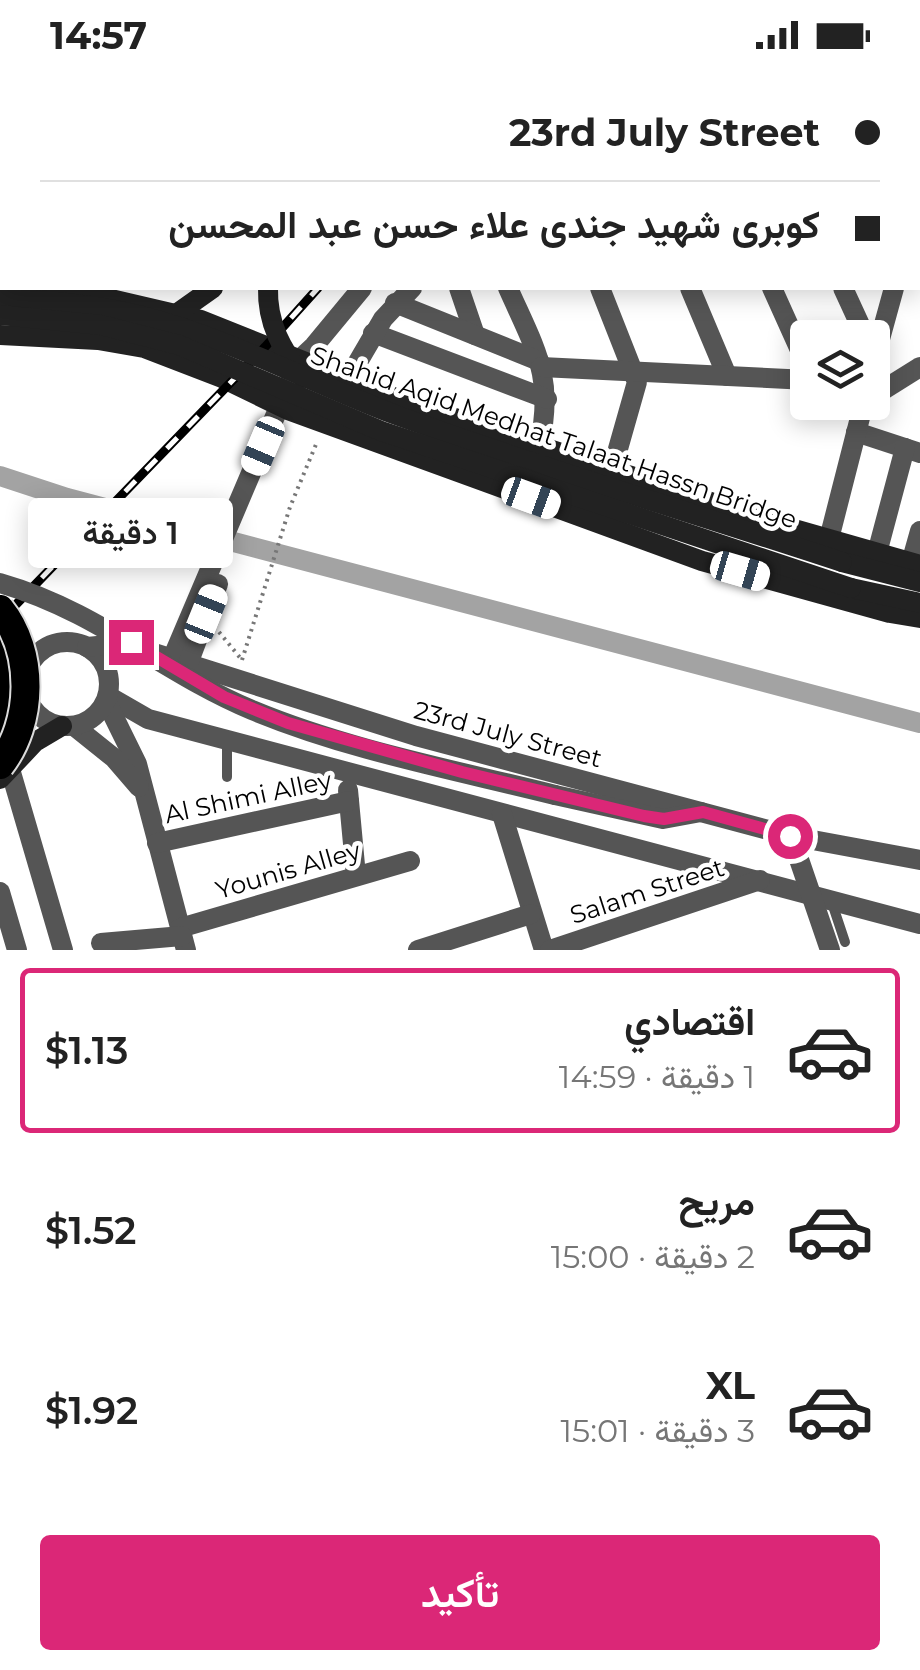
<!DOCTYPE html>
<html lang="ar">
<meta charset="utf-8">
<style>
:root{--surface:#fff;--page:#f2f2f2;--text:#222;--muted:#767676;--line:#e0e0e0;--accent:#db2777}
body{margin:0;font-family:Montserrat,Vazirmatn,sans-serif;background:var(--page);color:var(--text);direction:rtl;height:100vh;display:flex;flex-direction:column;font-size:38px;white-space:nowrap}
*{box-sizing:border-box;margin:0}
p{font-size:32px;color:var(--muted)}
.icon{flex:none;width:55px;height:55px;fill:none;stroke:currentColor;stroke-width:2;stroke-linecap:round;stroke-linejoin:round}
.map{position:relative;height:880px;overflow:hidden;direction:ltr}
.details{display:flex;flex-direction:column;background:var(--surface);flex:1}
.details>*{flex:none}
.hud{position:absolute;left:0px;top:0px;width:920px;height:220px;box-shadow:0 5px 25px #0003;direction:rtl;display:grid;align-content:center;height:220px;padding:0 40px;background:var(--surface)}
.controls{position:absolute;left:790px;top:250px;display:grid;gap:20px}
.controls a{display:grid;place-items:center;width:100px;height:100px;border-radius:10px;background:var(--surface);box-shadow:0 5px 25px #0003;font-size:50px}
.end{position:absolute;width:45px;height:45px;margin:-22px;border:12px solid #db2777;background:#fff;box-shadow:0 0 0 5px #fff}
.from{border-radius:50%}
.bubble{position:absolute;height:70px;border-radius:10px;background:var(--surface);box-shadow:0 5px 25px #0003;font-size:32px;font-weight:600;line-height:70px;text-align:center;direction:rtl}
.car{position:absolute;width:30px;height:60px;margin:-30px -15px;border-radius:12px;box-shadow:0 0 8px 2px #0007;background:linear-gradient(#fff 24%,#345 0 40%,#fff 0 76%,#345 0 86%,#fff 0)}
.hud b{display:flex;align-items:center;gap:35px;height:95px;font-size:38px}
.hud b+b{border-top:2px solid var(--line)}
.hud i{width:25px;height:25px;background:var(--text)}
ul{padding:18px 0 0;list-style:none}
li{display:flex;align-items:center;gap:30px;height:165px;margin:0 20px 15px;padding:0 20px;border:5px solid transparent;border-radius:10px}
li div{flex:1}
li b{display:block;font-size:38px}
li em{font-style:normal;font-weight:600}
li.active{border-color:var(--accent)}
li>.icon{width:90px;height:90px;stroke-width:1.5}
.cta{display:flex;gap:20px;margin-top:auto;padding:20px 40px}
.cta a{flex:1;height:115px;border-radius:10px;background:var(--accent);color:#fff;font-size:40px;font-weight:600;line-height:115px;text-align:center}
.status{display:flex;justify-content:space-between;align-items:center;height:70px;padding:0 50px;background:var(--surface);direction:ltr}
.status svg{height:28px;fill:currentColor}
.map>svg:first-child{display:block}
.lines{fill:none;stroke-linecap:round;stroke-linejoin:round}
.canal{stroke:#a3a3a3;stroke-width:20}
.trunk-casing{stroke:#dbdbdb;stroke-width:32}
.path{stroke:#777;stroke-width:4;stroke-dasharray:2.5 5;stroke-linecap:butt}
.service{stroke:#555;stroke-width:10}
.minor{stroke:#555;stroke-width:20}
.tertiary{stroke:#555;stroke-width:20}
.secondary{stroke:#222;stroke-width:20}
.trunk{stroke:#000;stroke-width:28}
.rail-casing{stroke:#000;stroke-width:9}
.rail{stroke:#fff;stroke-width:5;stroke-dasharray:15;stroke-linecap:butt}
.trunk-bridge-casing{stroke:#dbdbdb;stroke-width:32;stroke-linecap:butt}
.tertiary-bridge{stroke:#555;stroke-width:20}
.secondary-bridge{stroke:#222;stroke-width:20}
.trunk-bridge{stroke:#000;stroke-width:28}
.route{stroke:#db2777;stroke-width:12}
.labels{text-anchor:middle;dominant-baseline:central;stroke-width:9;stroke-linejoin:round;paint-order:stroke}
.street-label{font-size:25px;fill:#000;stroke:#fff}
</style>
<div class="status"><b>14:57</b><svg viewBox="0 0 49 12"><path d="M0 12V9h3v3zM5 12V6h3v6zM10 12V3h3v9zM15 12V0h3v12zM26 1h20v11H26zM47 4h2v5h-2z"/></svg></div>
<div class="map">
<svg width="920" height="880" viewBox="0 0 920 880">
<rect width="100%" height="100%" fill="#fff"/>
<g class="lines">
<polyline class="canal" points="0,406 67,428 920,653"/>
<g class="trunk-casing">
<path id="trunk" d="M 0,578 C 9,607 11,631 0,660"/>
</g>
<g class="path">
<polyline points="219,562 242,590"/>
<polyline points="242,590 290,437 317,372"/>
</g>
<g class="service">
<polyline points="227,707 227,670"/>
<polyline points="831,830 845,872"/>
</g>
<g class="minor">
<polyline points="185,0 186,2"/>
<polyline points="244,0 245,2"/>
<polyline points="304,0 305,2"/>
<polyline points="600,0 601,2"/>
<polyline points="676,0 677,2"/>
<polyline points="745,0 747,2"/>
<polyline points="838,0 839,2"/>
<polyline points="145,2 151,0"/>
<polyline points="0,65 2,64"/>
<polyline points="0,118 2,123"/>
<polyline points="918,173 920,179"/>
<polyline points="459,218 475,265"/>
<path d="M 508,218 C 535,279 555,307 539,376"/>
<polyline points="600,218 637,312 612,400"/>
<polyline points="690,218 727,306"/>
<polyline points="772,218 808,298"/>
<polyline points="843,218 866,268"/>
<polyline points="395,233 539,291"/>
<polyline points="373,263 547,329"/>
<polyline points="541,297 808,310"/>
<polyline points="872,298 894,218"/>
<polyline points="348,309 383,249 412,218"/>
<polyline points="872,327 920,297"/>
<polyline points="856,362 920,383"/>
<polyline points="829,469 864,332"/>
<polyline points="877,483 905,378"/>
<polyline points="911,493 920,461"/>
<polyline points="108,626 148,649 920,854"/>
<polyline points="106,631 137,694 186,880"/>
<polyline points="74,656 114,688 139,717"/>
<polyline points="10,699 63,880"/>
<polyline points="348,720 356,806"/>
<polyline points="502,744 544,880"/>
<polyline points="791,766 830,880"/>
<polyline points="157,773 349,731"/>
<polyline points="0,822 17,880"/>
<polyline points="180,858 410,791"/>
<polyline points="101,873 182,866"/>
<polyline points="418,880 531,844"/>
<polyline points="550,880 760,810"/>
</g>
<g class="tertiary">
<polyline points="562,2 564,0"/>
<circle cx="67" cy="614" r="42"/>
<polyline points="87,577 108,575 151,582 416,666 791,766 920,790"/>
<polyline points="172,589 299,290 314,276 362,218"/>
<polyline points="188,594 218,514"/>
<polyline points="555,725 663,749 701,742"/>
</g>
<g class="secondary">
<polyline points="383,2 385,0"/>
<polyline points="417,2 419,0"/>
<polyline points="443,2 446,0"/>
<polyline points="0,214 2,214"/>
<polyline points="43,218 98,226 201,250 403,331 784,456 920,495"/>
<polyline points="172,247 213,218"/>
<polyline points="0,265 98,270 144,278 222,308 288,340 702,491 890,543 920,548"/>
<polyline points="842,492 920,512"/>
<polyline points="851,518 920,533"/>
<polyline points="0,709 35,672 62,656"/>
</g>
<use href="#trunk" class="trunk"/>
<g class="rail-casing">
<g id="rail">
<polyline points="507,2 509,0"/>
<polyline points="0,551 265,277 318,218"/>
</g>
</g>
<use href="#rail" class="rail"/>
<g class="trunk-bridge-casing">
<path id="trunk-bridge" d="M 0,539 C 35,582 33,653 0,695"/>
</g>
<path class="tertiary-bridge" d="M 0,513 C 98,541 163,603 252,640 C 348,680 455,700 555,725"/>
<g class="secondary-bridge">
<path d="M 268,218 C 267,254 282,279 303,308"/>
<path d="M 0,227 C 48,231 96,234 142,246 C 231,269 311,313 396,345 C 543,399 694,443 842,492"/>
<polyline points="0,245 101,255 179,275 381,361 851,518"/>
</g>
<use href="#trunk-bridge" class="trunk-bridge"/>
</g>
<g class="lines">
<polyline class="route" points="131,572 224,627 288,653 462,702 644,746 664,749 703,742 790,766"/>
</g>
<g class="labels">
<g class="street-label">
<text transform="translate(554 367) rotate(19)">Shahid Aqid Medhat Talaat Hassn Bridge</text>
<text transform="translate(508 664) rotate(15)">23rd July Street</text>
<text transform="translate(248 727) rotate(-12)">Al Shimi Alley</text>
<text transform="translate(288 800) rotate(-16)">Younis Alley</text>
<text transform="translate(647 821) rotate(-18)">Salam Street</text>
</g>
</g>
</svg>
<div class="controls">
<a><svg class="icon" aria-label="layers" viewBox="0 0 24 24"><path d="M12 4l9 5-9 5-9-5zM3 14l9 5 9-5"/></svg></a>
</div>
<i class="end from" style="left:790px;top:766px"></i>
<i class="end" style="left:131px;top:572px"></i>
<div class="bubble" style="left:28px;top:428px;width:205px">1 دقيقة</div>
<i class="car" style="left:263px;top:376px;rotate:203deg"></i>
<i class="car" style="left:531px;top:428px;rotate:110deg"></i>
<i class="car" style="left:740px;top:501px;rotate:106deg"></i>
<i class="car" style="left:206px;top:544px;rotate:22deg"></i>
<div class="hud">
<b><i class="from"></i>23rd July Street</b>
<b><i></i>كوبرى شهيد جندى علاء حسن عبد المحسن</b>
</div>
</div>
<section class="details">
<ul>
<li class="active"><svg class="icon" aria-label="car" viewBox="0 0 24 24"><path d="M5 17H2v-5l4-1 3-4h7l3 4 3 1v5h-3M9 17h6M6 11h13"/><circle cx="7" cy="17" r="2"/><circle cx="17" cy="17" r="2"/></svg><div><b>اقتصادي</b><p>1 دقيقة · 14:59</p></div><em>$1.13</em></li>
<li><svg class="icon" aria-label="car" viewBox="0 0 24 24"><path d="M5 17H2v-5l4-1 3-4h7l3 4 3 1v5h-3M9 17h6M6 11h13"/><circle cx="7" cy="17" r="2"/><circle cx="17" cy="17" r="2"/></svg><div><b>مريح</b><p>2 دقيقة · 15:00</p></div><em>$1.52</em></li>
<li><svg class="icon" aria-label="car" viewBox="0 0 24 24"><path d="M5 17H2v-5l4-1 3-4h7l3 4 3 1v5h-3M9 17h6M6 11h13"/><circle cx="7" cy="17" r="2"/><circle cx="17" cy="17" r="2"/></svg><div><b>XL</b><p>3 دقيقة · 15:01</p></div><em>$1.92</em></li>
</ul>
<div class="cta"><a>تأكيد</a></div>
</section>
